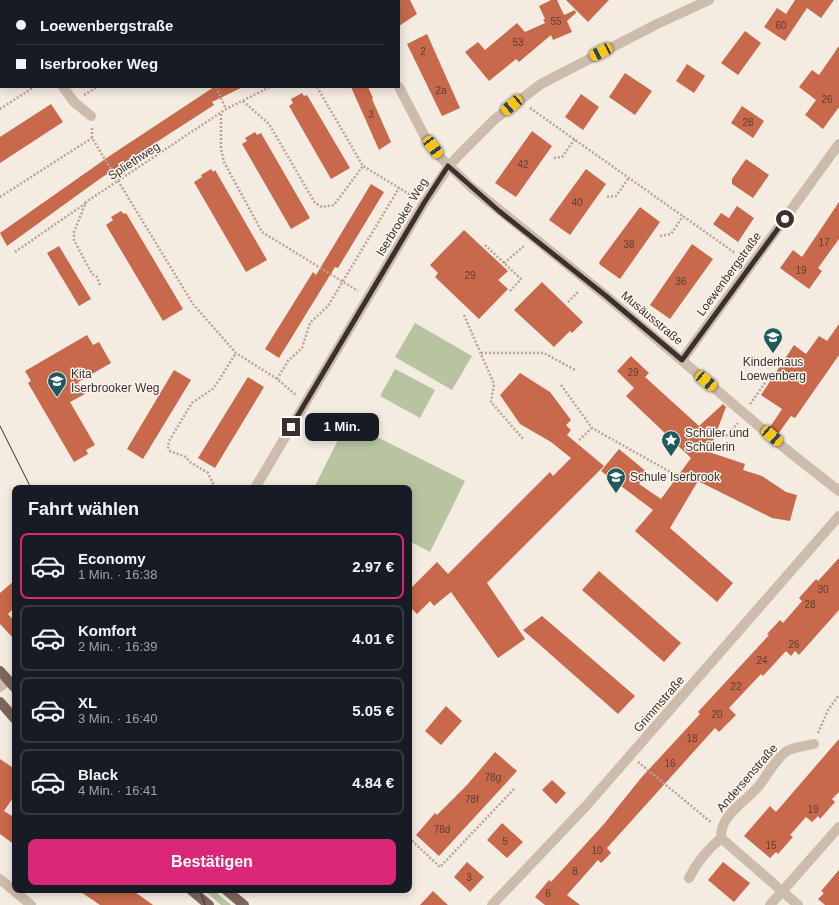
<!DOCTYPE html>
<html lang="de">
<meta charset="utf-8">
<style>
:root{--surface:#171b24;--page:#242831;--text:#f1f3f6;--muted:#9ea1a6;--line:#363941;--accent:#db2777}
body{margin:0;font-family:Helvetica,sans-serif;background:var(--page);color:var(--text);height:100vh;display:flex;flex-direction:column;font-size:15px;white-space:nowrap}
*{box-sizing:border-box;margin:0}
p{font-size:13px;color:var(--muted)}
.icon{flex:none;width:22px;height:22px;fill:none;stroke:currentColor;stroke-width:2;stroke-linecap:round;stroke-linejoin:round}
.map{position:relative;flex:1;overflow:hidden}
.side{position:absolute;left:12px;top:485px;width:400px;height:408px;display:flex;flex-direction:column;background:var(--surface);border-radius:8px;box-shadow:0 2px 10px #0003}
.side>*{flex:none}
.banner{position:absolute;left:0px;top:0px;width:400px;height:88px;box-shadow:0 2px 10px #0003;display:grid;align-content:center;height:88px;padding:0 16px;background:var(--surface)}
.end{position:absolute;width:18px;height:18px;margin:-9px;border:5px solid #3b302b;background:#fff;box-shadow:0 0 0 2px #fff}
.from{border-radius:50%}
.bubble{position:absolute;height:28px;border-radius:8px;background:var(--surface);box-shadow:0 2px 10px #0003;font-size:13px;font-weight:700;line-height:28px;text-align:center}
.car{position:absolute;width:12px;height:24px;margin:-12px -6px;border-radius:5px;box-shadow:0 0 3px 1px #0007;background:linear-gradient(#f5c518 24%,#345 0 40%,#f5c518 0 76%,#345 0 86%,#f5c518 0)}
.banner b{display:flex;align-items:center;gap:14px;height:38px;font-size:15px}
.banner b+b{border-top:1px solid var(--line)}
.banner i{width:10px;height:10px;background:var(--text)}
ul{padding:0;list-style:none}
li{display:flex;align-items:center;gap:12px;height:66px;margin:0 8px 6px;padding:0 8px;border:2px solid var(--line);border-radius:8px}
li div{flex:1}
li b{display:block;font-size:15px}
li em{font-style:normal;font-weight:700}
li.current{border-color:var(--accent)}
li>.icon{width:36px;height:36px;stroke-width:1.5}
h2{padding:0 16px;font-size:18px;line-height:48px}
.primary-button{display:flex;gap:8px;margin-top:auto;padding:8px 16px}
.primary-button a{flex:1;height:46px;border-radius:8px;background:var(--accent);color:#fff;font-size:16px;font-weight:700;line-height:46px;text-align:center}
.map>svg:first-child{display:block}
.green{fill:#b8c4a0}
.building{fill:#c8694b}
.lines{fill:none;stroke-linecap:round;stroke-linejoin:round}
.path{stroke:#b9a596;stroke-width:2.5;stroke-dasharray:2 2;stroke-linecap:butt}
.minor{stroke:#cdbbac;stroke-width:10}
.major{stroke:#7d675c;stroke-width:10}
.tram{stroke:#3b302b;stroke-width:1}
.route{stroke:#3b302b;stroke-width:5}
.labels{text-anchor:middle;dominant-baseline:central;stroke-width:3;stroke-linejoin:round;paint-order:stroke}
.number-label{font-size:10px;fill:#5e3e33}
.street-label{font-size:12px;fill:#3b302b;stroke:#fbf5ee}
.poi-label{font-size:12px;fill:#3b302b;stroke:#fbf5ee;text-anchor:start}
</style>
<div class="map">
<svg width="839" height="905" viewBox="0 0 839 905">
<rect width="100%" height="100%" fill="#f4ebe1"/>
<g class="green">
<polygon points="415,323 472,356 452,390 395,357"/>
<polygon points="395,369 435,390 420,418 380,396"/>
<polygon points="347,422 465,481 430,552 409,541 409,488 314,488"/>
<polygon points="204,890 213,890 231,905 221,905"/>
</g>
<g class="building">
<polygon points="399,0 410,0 417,14 399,26"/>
<polygon points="551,0 557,0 564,15 575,10 576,13 567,21 572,32 553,40 551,35 519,62 516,59 489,81 465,52 478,42 485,50 517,23 525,32 545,23 543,19 545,19 539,6"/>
<polygon points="566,0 609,0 588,22"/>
<polygon points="795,0 834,0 821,18 807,8 785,41 764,27 777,8 786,14"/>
<polygon points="745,31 761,43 738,75 721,63"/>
<polygon points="427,34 460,108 442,116 407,44"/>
<polygon points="839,46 839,107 823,129 805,115 816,100 799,87 812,70 819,75"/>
<polygon points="687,64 705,76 694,93 676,81"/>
<polygon points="625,73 652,91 635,115 609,97"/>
<polygon points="214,87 243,87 212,102 214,105 101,178 7,246 0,233 111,155"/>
<polygon points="351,87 368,87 373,98 372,99 391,142 379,150"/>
<polygon points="302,93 304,96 307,95 350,168 331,179 289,106 293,103 291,99"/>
<polygon points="581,94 599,107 583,130 565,117"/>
<polygon points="51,104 63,122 0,163 0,137"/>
<polygon points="742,106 764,121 753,138 731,123"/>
<polygon points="532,131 552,146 516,197 495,183"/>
<polygon points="255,132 257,135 261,133 310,218 291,229 242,144 247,141 245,138"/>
<polygon points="746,159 769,175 753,198 732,184 732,179"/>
<polygon points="211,169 213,172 215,170 267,260 246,272 194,182 202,177 201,175"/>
<polygon points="586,169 606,184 570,235 549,220"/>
<polygon points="371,184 384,192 338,268 335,267 279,358 265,349 313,272 316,275"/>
<polygon points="839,202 839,239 818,268 822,271 809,289 780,268 793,250 802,257"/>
<polygon points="737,206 754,218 738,242 713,224 721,213 729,218"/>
<polygon points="640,207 660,222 620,279 599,264 600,261"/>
<polygon points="121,211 124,214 126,213 183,309 163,321 106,225 113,220 111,217"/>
<polygon points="464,230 508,271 498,280 508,289 479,319 435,277 438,273 430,265"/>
<polygon points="692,244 713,259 670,319 650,305"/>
<polygon points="59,246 91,299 79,306 47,253"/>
<polygon points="542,282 583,322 572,333 570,331 554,347 514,310"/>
<polygon points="839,324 839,355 795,418 791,416 778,434 770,427 782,409 761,395 794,345 806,354 819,336 827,341"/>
<polygon points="87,335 93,345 99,342 111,363 78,382 85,394 70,402 95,445 86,450 88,454 74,462 28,383 31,381 25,371"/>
<polygon points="631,356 649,373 645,377 699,426 723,404 726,407 709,452 745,464 743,470 762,476 786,492 797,495 790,521 772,518 698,481 670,528 733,583 717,602 635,531 653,510 601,471 619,449 648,473 639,484 661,499 691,458 626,396 634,388 617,371"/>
<polygon points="174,370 191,380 143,459 127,449"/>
<polygon points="520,373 550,392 571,420 566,425 571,430 567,435 604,466 487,583 525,639 498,658 451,592 434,606 430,601 417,614 409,606 409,590 437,562 448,574 550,472 553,476 571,458 551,442 520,424 500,395"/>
<polygon points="248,377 264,387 215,468 198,458"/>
<polygon points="839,558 839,610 799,655 795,651 791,656 786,651 763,676 761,674 729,708 736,715 719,732 715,728 607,848 611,853 601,863 598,860 567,895 580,905 545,905 535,897 549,880 551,882 604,824 641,778 700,714 698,712 721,687 769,635 767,634 780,620 783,623 802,601 799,598 816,579 818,581"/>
<polygon points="599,571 681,643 664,662 582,590"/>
<polygon points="15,580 15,607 8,614 15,622 15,640 0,624 0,593"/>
<polygon points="542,616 635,696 618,714 523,630"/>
<polygon points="446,706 462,721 441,745 425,731"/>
<polygon points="839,739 839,792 832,799 835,802 820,819 818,816 812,822 806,817 790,835 793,837 778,854 776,852 770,858 744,836 770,806 776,812"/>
<polygon points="495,752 517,771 439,856 416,835 435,813 437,815 467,785"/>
<polygon points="0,759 15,769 15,795 4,811 15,818 15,845 0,834"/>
<polygon points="552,780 566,793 556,804 542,790"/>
<polygon points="502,823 523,842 507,858 487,840"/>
<polygon points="467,862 484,877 470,892 454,877"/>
<polygon points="723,862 750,883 734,902 708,880"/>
<polygon points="839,870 839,905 825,905 818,899 824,893 821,891"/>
<polygon points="78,890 132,890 153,905 100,905"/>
<polygon points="433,891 448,905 420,905"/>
</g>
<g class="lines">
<g class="path">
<polyline points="180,0 180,1"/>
<polyline points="109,1 110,0"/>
<polyline points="295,1 297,0"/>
<polyline points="0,16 1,16"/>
<polyline points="216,87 226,109"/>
<polyline points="317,87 363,166 414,197"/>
<polyline points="84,95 97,87"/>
<polyline points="243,101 269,124 315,203 322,207 334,205 363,166"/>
<polyline points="530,108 735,253"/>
<polyline points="0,109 34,87"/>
<polyline points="221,114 221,149 224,162 262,232 358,291"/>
<polyline points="92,128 92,138 193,304 236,353 277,379 296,395"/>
<polyline points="554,158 562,157 575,139"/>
<polyline points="0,197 92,138"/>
<polyline points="607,197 616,196 629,178"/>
<polyline points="660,236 671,234 683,216"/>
<polyline points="485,245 521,279 510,291"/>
<polyline points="15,252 86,203"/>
<polyline points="504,263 524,246"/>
<polyline points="100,285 97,277 92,274 74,240 74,232 86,202 226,109 270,87"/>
<polyline points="568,302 579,291"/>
<polyline points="464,315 494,384 491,402 524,440"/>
<polyline points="481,353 544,353 575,370"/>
<polyline points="277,379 288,361 302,348 310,323 328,306 399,188"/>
<polyline points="561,385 592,428 672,473"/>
<polyline points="750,404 770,376"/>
<polyline points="718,436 726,436 738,423"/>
<polyline points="579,440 592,428"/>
<polyline points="215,488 208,473 190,462 186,457 170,451 168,447 169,441 192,403 214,388 236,353"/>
<polyline points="818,733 828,710 839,695"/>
<polyline points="638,762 712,823"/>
<polyline points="409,838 440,867 515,788"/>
</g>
<g class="minor">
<polyline points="5,0 6,1"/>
<polyline points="359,0 360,1"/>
<polyline points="63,87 74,102 91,116"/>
<polyline points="399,87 425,137 441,158 471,187 606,296 787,450 839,491"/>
<polyline points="682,360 839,144"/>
<polyline points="255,488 424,203 449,166 459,155 495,119 541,84 657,24 709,0"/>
<polyline points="0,687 8,680"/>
<path d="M 689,878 C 697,862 707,850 721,838"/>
<polyline points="0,879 31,905"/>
<polyline points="492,905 586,806 839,516"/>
<polyline points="770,905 839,827"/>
<path d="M 798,905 L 721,838 C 720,815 745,802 758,787 C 768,775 774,760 787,751 C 794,747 806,746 814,744"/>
</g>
<g class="major">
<polyline points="0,671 15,688"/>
<polyline points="0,702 15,719"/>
<polyline points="191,890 209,905"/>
<polyline points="226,890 244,905"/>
</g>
<g class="tram">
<polyline points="0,426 31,488"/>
<polyline points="200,890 205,905"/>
</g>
</g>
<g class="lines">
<polyline class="route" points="291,427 424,203 448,166 499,211 606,296 682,360 785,219"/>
</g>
<defs>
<g id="school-pin" transform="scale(1)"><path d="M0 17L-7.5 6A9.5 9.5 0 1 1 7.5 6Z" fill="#1f5a5e" stroke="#fbf5ee"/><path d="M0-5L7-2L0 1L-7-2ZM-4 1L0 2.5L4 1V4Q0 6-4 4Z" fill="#fff"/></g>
<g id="sight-pin" transform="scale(1)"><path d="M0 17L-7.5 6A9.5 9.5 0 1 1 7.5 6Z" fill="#1f5a5e" stroke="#fbf5ee"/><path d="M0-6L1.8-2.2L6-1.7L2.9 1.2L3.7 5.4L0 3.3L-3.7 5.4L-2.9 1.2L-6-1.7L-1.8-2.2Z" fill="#fff"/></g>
</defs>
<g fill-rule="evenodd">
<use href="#school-pin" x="773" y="337"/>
<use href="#school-pin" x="57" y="381"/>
<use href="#sight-pin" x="671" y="440"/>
<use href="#school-pin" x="616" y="477"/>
</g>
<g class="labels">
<g class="number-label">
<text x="556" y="21">55</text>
<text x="781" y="25">60</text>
<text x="518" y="42">53</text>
<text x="423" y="51">2</text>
<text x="441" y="90">2a</text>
<text x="827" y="99">26</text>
<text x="371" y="114">3</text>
<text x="748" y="122">28</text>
<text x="523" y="164">42</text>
<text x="577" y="202">40</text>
<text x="824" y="242">17</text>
<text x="629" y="244">38</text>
<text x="801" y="270">19</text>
<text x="470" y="275">29</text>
<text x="681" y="281">36</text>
<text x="633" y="372">29</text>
<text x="823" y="589">30</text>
<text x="810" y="604">28</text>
<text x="794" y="644">26</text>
<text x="762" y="660">24</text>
<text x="736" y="686">22</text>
<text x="717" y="714">20</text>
<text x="692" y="738">18</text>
<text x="670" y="763">16</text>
<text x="493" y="777">78g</text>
<text x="472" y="799">78f</text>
<text x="813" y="809">19</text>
<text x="442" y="829">78d</text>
<text x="505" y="841">5</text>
<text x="771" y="845">15</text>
<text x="597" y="850">10</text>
<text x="575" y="871">8</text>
<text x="469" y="877">3</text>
<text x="548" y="893">6</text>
</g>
<g class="street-label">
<text transform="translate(134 161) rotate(-33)">Spliethweg</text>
<text transform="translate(402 217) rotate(-59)">Iserbrooker Weg</text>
<text transform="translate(729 274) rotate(-54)">Loewenbergstraße</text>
<text transform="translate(652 318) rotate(40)">Musäusstraße</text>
<text transform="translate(659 704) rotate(-49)">Grimmstraße</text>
<text transform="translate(747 778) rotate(-49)">Andersenstraße</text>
</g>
<g class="poi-label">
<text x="773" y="362" text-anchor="middle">Kinderhaus<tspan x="773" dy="14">Loewenberg</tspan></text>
<text x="71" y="374">Kita<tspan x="71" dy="14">Iserbrooker Weg</tspan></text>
<text x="685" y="433">Schüler und<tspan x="685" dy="14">Schülerin</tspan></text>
<text x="630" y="477">Schule Iserbrook</text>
</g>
</g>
</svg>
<i class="end from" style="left:785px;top:219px"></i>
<i class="end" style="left:291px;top:427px"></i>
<div class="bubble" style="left:305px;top:413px;width:74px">1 Min.</div>
<i class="car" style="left:601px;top:52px;rotate:243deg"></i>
<i class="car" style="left:512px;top:105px;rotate:230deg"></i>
<i class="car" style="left:433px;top:147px;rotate:143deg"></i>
<i class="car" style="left:706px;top:381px;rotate:130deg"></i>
<i class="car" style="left:772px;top:436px;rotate:131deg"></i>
<div class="banner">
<b><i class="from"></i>Loewenbergstraße</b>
<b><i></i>Iserbrooker Weg</b>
</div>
<section class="side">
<h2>Fahrt wählen</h2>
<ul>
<li class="current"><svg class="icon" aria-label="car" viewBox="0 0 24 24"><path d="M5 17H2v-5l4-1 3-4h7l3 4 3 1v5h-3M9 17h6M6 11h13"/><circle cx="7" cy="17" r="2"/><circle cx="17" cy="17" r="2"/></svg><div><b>Economy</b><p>1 Min. · 16:38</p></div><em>2.97 €</em></li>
<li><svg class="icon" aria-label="car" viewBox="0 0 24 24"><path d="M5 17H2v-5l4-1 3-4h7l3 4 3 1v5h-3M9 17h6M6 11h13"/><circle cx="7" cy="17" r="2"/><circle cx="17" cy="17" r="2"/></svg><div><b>Komfort</b><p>2 Min. · 16:39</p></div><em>4.01 €</em></li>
<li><svg class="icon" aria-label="car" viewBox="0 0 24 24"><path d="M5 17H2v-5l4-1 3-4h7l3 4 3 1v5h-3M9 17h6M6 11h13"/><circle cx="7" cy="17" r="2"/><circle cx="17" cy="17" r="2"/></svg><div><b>XL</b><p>3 Min. · 16:40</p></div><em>5.05 €</em></li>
<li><svg class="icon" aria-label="car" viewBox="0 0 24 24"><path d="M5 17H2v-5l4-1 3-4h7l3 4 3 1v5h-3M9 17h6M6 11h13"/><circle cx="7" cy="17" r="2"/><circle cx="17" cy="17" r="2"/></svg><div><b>Black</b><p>4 Min. · 16:41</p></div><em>4.84 €</em></li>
</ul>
<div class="primary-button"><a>Bestätigen</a></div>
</section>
</div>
